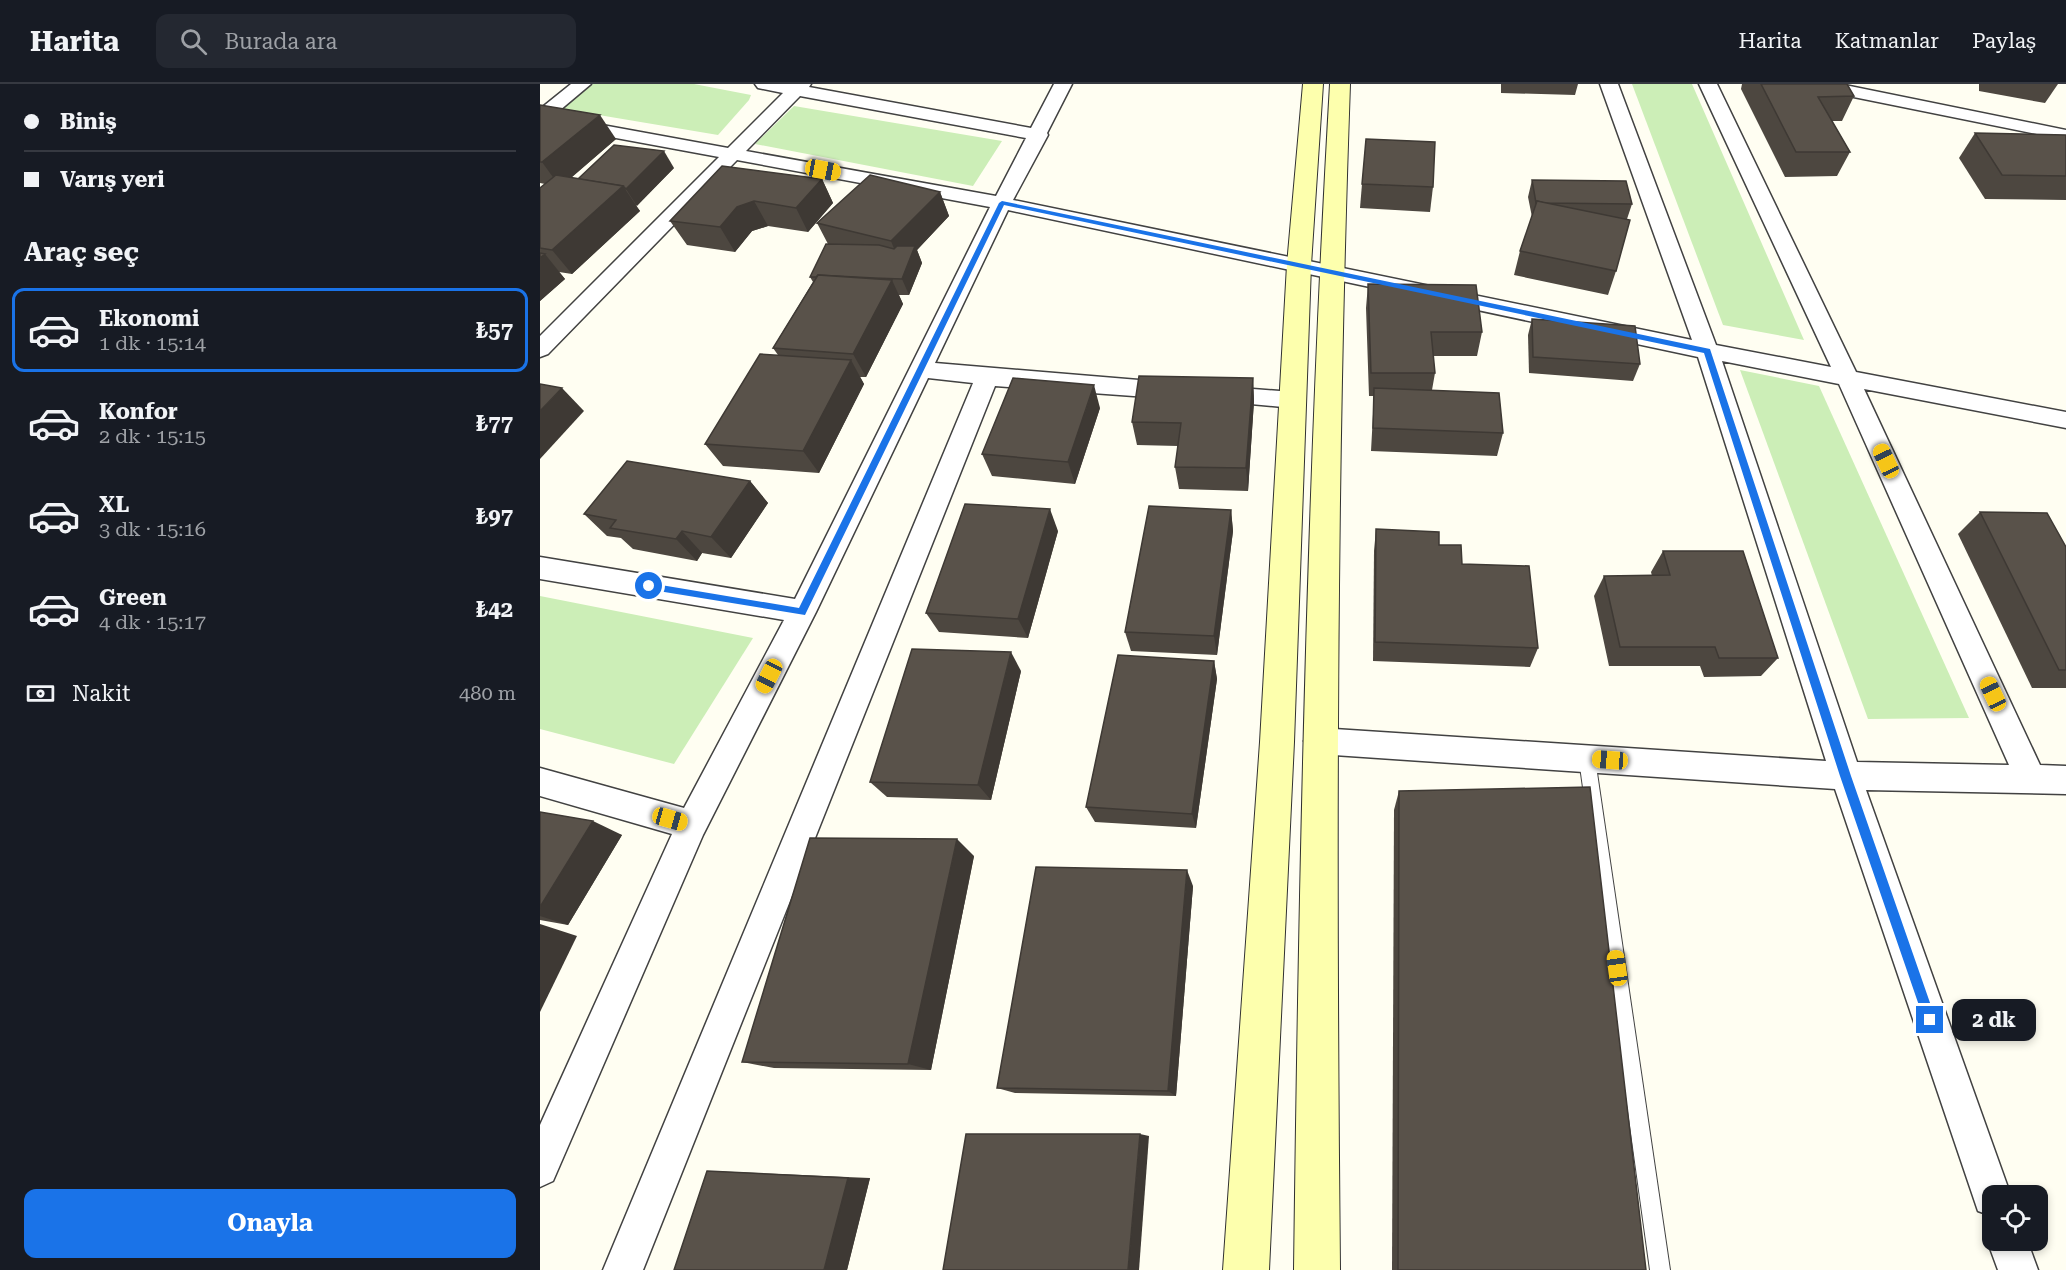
<!DOCTYPE html>
<html lang="tr">
<meta charset="utf-8">
<style>
:root{--surface:#171b24;--page:#242831;--text:#f1f3f6;--muted:#9ea1a6;--line:#363941;--accent:#1a73e8}
body{margin:0;font-family:"Roboto Serif",serif;background:var(--page);color:var(--text);height:100vh;display:flex;flex-direction:column;font-size:22px;white-space:nowrap}
*{box-sizing:border-box;margin:0}
p{font-size:20px;color:var(--muted)}
.icon{flex:none;width:33px;height:33px;fill:none;stroke:currentColor;stroke-width:2;stroke-linecap:round;stroke-linejoin:round}
.map{position:relative;flex:1;overflow:hidden}
.side{display:flex;flex-direction:column;background:var(--surface);width:540px}
.side>*{flex:none}
.banner{display:grid;align-content:center;height:132px;padding:0 24px;background:var(--surface)}
.tools{position:absolute;left:1442px;top:1101px;display:grid;gap:12px}
.tools a{display:grid;place-items:center;width:66px;height:66px;border-radius:12px;background:var(--surface);box-shadow:0 3px 9px #0003;font-size:30px}
.end{position:absolute;width:27px;height:27px;margin:-14px;border:8px solid #1a73e8;background:#fff;box-shadow:0 0 0 3px #fff}
.from{border-radius:50%}
.bubble{position:absolute;height:42px;border-radius:12px;background:var(--surface);box-shadow:0 3px 9px #0003;font-size:20px;font-weight:700;line-height:42px;text-align:center}
.car{position:absolute;width:18px;height:36px;margin:-18px -9px;border-radius:8px;box-shadow:0 0 4px 2px #0007;background:linear-gradient(#f5c518 24%,#345 0 40%,#f5c518 0 76%,#345 0 86%,#f5c518 0)}
.banner b{display:flex;align-items:center;gap:21px;height:57px;font-size:22px}
.banner b+b{border-top:2px solid var(--line)}
.banner i{width:15px;height:15px;background:var(--text)}
ul{padding:0;list-style:none}
li{display:flex;align-items:center;gap:18px;height:84px;margin:0 12px 9px;padding:0 12px;border:3px solid transparent;border-radius:12px}
li div{flex:1}
li b{display:block;font-size:22px}
li em{font-style:normal;font-weight:700}
li.selected{border-color:var(--accent)}
li>.icon{width:54px;height:54px;stroke-width:1.5}
h2{padding:0 24px;font-size:27px;line-height:72px}
.pay{display:flex;align-items:center;gap:15px;height:66px;padding:0 24px;font-size:22px}
.pay p{margin-inline-start:auto}
.button{display:flex;gap:12px;margin-top:auto;padding:12px 24px}
.button a{flex:1;height:69px;border-radius:12px;background:var(--accent);color:#fff;font-size:24px;font-weight:700;line-height:69px;text-align:center}
header{display:flex;align-items:center;gap:36px;box-sizing:border-box;height:84px;padding:0 30px;background:var(--surface);border-bottom:2px solid var(--line)}
header strong{font-size:28px}
nav{display:flex;gap:33px;margin-inline-start:auto;font-size:21px}
.search{width:420px;height:54px;background:var(--page);display:flex;align-items:center;gap:15px;box-sizing:border-box;padding:0 21px;border-radius:12px;color:var(--muted);font-size:22px}
main{display:flex;flex:1;min-height:0}
.map>svg:first-child{display:block}
.green{fill:#cceeb7}
.lines{fill:none;stroke-linecap:round;stroke-linejoin:round}
.lane-casing{stroke:#424242;stroke-width:2}
.street-casing{stroke:#424242;stroke-width:3}
.secondary-casing{stroke:#313131;stroke-width:2}
.lane{fill:#fff;fill-rule:evenodd}
.street{fill:#fff;fill-rule:evenodd}
.secondary{fill:#fdffad;fill-rule:evenodd}
.wall{fill:#4d4740}
.shaded-wall{fill:#3e3934}
.building{fill:#59524a;stroke:#3e3934;stroke-width:1.5}
.route{fill:#1a73e8}
</style>
<header>
<strong>Harita</strong>
<div class="search"><svg class="icon" aria-label="search" viewBox="0 0 24 24"><circle cx="10" cy="10" r="6"/><path d="M15 15l6 6"/></svg>Burada ara</div>
<nav><a>Harita</a><a>Katmanlar</a><a>Paylaş</a></nav>
</header>
<main>
<section class="side">
<div class="banner">
<b><i class="from"></i>Biniş</b>
<b><i></i>Varış yeri</b>
</div>
<h2>Araç seç</h2>
<ul>
<li class="selected"><svg class="icon" aria-label="car" viewBox="0 0 24 24"><path d="M5 17H2v-5l4-1 3-4h7l3 4 3 1v5h-3M9 17h6M6 11h13"/><circle cx="7" cy="17" r="2"/><circle cx="17" cy="17" r="2"/></svg><div><b>Ekonomi</b><p>1 dk · 15:14</p></div><em>₺57</em></li>
<li><svg class="icon" aria-label="car" viewBox="0 0 24 24"><path d="M5 17H2v-5l4-1 3-4h7l3 4 3 1v5h-3M9 17h6M6 11h13"/><circle cx="7" cy="17" r="2"/><circle cx="17" cy="17" r="2"/></svg><div><b>Konfor</b><p>2 dk · 15:15</p></div><em>₺77</em></li>
<li><svg class="icon" aria-label="car" viewBox="0 0 24 24"><path d="M5 17H2v-5l4-1 3-4h7l3 4 3 1v5h-3M9 17h6M6 11h13"/><circle cx="7" cy="17" r="2"/><circle cx="17" cy="17" r="2"/></svg><div><b>XL</b><p>3 dk · 15:16</p></div><em>₺97</em></li>
<li><svg class="icon" aria-label="car" viewBox="0 0 24 24"><path d="M5 17H2v-5l4-1 3-4h7l3 4 3 1v5h-3M9 17h6M6 11h13"/><circle cx="7" cy="17" r="2"/><circle cx="17" cy="17" r="2"/></svg><div><b>Green</b><p>4 dk · 15:17</p></div><em>₺42</em></li>
</ul>
<div class="pay"><svg class="icon" aria-label="cash" viewBox="0 0 24 24"><path d="M3 7h18v10H3z"/><circle cx="12" cy="12" r="2"/></svg>Nakit<p>480 m</p></div>
<div class="button"><a>Onayla</a></div>
</section>
<div class="map">
<svg width="1526" height="1186" viewBox="0 0 1526 1186">
<rect width="100%" height="100%" fill="#fffef2"/>
<g class="green">
<polygon points="53,0 154,0 211,11 209,16 178,51 23,25"/>
<polygon points="1092,0 1152,0 1264,256 1183,241"/>
<polygon points="254,22 462,57 433,102 215,60"/>
<polygon points="1200,286 1279,302 1429,634 1328,635"/>
<polygon points="0,512 213,554 134,680 0,645"/>
</g>
<g class="lines">
<g class="lane-casing">
<polygon id="lane" points="1047,668 1053,670 1055,675 1130,1186 1110,1186 1039,675 1041,670"/>
</g>
<g class="street-casing">
<g id="street">
<path d="M 31,0 L 51,0 L 13,32 L 188,64 L 243,9 L 218,4 L 215,0 L 271,0 L 269,3 L 491,44 L 514,0 L 532,0 L 507,49 L 508,51 L 473,116 L 1152,256 L 1060,0 L 1078,0 L 1176,261 L 1291,283 L 1159,0 L 1177,0 L 1316,288 L 1526,328 L 1526,344 L 1324,305 L 1500,681 L 1526,682 L 1526,710 L 1326,706 L 1471,1112 L 1452,1112 L 1452,1132 L 1438,1127 L 1295,705 L 779,670 L 768,666 L 764,657 L 768,648 L 779,644 L 1286,677 L 1158,273 L 468,126 L 395,279 L 635,299 L 643,301 L 647,307 L 643,313 L 635,315 L 455,302 L 103,1186 L 63,1186 L 433,299 L 388,294 L 276,528 L 163,751 L 13,1097 L 0,1103 L 0,1041 L 132,750 L 0,712 L 0,684 L 144,724 L 244,536 L 0,495 L 0,473 L 255,515 L 450,123 L 197,76 L 8,270 L 0,273 L 0,252 L 179,73 L 0,40 L 0,25 ZM 260,12 L 486,54 L 456,112 L 206,67 ZM 1182,277 L 1299,300 L 1469,681 L 1317,678 Z"/>
<polygon points="1265,0 1300,0 1526,46 1526,56 1274,5 1268,4"/>
<polygon points="675,302 753,308 761,310 765,316 761,322 753,324 667,316 663,310 667,304"/>
<polygon points="1452,1145 1452,1156 1487,1156 1498,1186 1458,1186 1447,1156"/>
</g>
</g>
<g class="secondary-casing">
<g id="secondary">
<polygon points="763,0 783,0 771,181 754,658 729,1186 683,1186 720,658 747,181"/>
<path d="M 790,0 L 810,0 C 796,395 796,790 800,1186 L 754,1186 C 759,790 767,395 790,0 Z"/>
</g>
</g>
<use href="#lane" class="lane"/>
<use href="#street" class="street"/>
<use href="#secondary" class="secondary"/>
</g>
<g class="wall">
<polygon points="961,0 1038,0 1035,11 961,9"/>
<polygon points="1202,0 1307,0 1314,12 1302,37 1292,37 1310,68 1297,92 1245,93 1201,5"/>
<polygon points="1439,0 1518,0 1505,19 1439,7"/>
<polygon points="0,21 76,55 31,94 38,95 134,84 96,122 100,127 32,190 19,188 25,195 0,217 0,104 5,100 0,99"/>
<polygon points="1435,49 1526,51 1526,116 1445,115 1419,74"/>
<polygon points="282,95 293,119 268,148 228,142 212,147 195,168 147,161 130,137"/>
<polygon points="992,96 1092,120 1087,135 1076,187 1068,211 974,191 980,167 992,133 988,113"/>
<polygon points="822,100 893,103 890,128 820,124"/>
<polygon points="400,108 409,132 377,166 382,179 369,211 359,211 363,220 326,293 320,293 324,300 279,389 183,382 165,360 238,271 233,264 273,198 270,193 288,160 277,139"/>
<polygon points="828,200 942,248 937,272 893,272 895,289 892,306 963,349 957,372 831,367 834,312 829,312 826,224"/>
<polygon points="992,235 1100,280 1093,297 989,289 988,251"/>
<polygon points="713,294 714,317 708,407 639,405 635,383 638,362 597,361 592,338"/>
<polygon points="560,324 535,400 452,392 442,370"/>
<polygon points="210,397 228,419 191,474 162,469 157,477 93,465 81,454 67,452 44,430"/>
<polygon points="691,426 693,447 677,571 591,567 585,548"/>
<polygon points="1440,428 1526,463 1526,604 1492,604 1418,450"/>
<polygon points="836,445 899,461 998,564 990,583 833,577 834,467"/>
<polygon points="518,447 488,554 399,548 386,529"/>
<polygon points="1123,467 1238,574 1221,592 1164,593 1160,582 1069,582 1054,512 1064,492 1112,492 1111,488"/>
<polygon points="674,577 677,595 656,744 555,738 546,723"/>
<polygon points="481,587 451,716 347,713 330,698"/>
<polygon points="859,707 1106,1186 852,1186 854,726"/>
<polygon points="0,728 82,751 28,841 0,836"/>
<polygon points="434,772 391,986 234,984 202,978"/>
<polygon points="653,802 636,1012 475,1009 457,1004"/>
<polygon points="167,1087 195,1088 330,1094 307,1186"/>
</g>
<g class="shaded-wall">
<polygon points="60,31 76,55 20,103 2,78"/>
<polygon points="124,67 134,84 97,122 86,105"/>
<polygon points="282,95 293,119 268,148 256,124"/>
<polygon points="83,102 100,127 32,190 12,166"/>
<polygon points="400,108 409,132 377,166 382,179 369,211 362,195 361,182 351,157"/>
<polygon points="214,117 228,142 212,147 195,168 180,143 197,123"/>
<polygon points="5,170 25,195 0,217 0,174"/>
<polygon points="352,196 363,220 326,293 313,270"/>
<polygon points="311,276 324,300 279,389 263,367"/>
<polygon points="713,294 714,317 708,407 706,384"/>
<polygon points="554,301 560,324 535,400 528,378"/>
<polygon points="22,304 44,327 0,375 0,327"/>
<polygon points="210,397 228,419 191,474 171,453"/>
<polygon points="510,425 518,447 488,554 478,535"/>
<polygon points="691,426 693,447 677,571 674,552"/>
<polygon points="142,447 162,469 157,477 136,455"/>
<polygon points="471,568 481,587 451,716 438,701"/>
<polygon points="674,577 677,595 656,744 652,730"/>
<polygon points="53,737 82,751 28,841 0,832 0,823"/>
<polygon points="417,755 434,772 391,986 368,980"/>
<polygon points="647,786 653,802 636,1012 628,1007"/>
<polygon points="0,840 37,852 0,928"/>
<polygon points="600,1050 609,1052 599,1186 588,1186"/>
<polygon points="308,1094 330,1094 307,1186 284,1186"/>
</g>
<g class="building">
<polygon points="1221,0 1307,0 1314,12 1278,13 1310,68 1256,68"/>
<polygon points="0,21 60,31 2,78 0,78"/>
<polygon points="1435,49 1526,51 1526,92 1462,91"/>
<polygon points="826,55 895,58 893,103 822,100"/>
<polygon points="74,61 124,67 86,105 83,102 38,95"/>
<polygon points="182,82 282,95 256,124 214,117 197,123 180,143 130,137"/>
<polygon points="16,91 83,102 12,166 0,164 0,104"/>
<polygon points="330,91 400,108 351,157 277,139"/>
<polygon points="992,96 1086,97 1092,120 1004,119 997,117 996,119"/>
<polygon points="997,117 1090,136 1076,187 980,167"/>
<polygon points="286,160 339,161 354,165 357,162 375,162 362,195 334,194 278,191 276,193 270,193"/>
<polygon points="0,169 5,170 0,174"/>
<polygon points="278,191 352,196 313,270 233,264"/>
<polygon points="828,200 936,201 942,248 891,248 895,289 831,289"/>
<polygon points="992,235 1095,242 1100,280 993,273"/>
<polygon points="220,270 311,276 263,367 165,360"/>
<polygon points="599,292 713,294 706,384 635,383 641,339 592,338"/>
<polygon points="473,294 554,301 528,378 442,370"/>
<polygon points="0,300 22,304 0,327"/>
<polygon points="834,304 959,309 963,349 833,344"/>
<polygon points="87,377 210,397 171,453 142,447 136,455 70,444 76,436 44,430"/>
<polygon points="425,420 510,425 478,535 386,529"/>
<polygon points="609,422 691,426 674,552 585,548"/>
<polygon points="1440,428 1507,429 1526,463 1526,586 1519,586"/>
<polygon points="836,445 899,448 899,461 921,461 922,480 989,482 998,564 835,558"/>
<polygon points="1123,467 1203,467 1238,574 1179,574 1175,563 1080,563 1064,492 1130,491"/>
<polygon points="372,565 471,568 438,701 330,698"/>
<polygon points="578,571 674,577 652,730 546,723"/>
<polygon points="1050,703 1106,1186 858,1186 859,707"/>
<polygon points="0,728 53,737 0,823"/>
<polygon points="270,754 417,755 368,980 202,978"/>
<polygon points="496,783 647,786 628,1007 457,1004"/>
<polygon points="426,1050 600,1050 588,1186 403,1186"/>
<polygon points="167,1087 308,1094 284,1186 134,1186"/>
</g>
<polygon class="route" points="462,117 1170,265 1311,692 1396,936 1395,940 1386,940 1384,936 1300,692 1164,269 464,121 265,531 106,505 106,500 109,499 259,524 459,119"/>
</svg>
<div class="tools">
<a><svg class="icon" aria-label="locate" viewBox="0 0 24 24"><circle cx="12" cy="12" r="6"/><path d="M12 2v4M12 18v4M2 12h4M18 12h4"/></svg></a>
</div>
<i class="end from" style="left:109px;top:502px"></i>
<i class="end" style="left:1390px;top:936px"></i>
<div class="bubble" style="left:1412px;top:915px;width:84px">2 dk</div>
<i class="car" style="left:283px;top:86px;rotate:101deg"></i>
<i class="car" style="left:1346px;top:377px;rotate:335deg"></i>
<i class="car" style="left:229px;top:592px;rotate:207deg"></i>
<i class="car" style="left:1453px;top:610px;rotate:335deg"></i>
<i class="car" style="left:1070px;top:676px;rotate:274deg"></i>
<i class="car" style="left:130px;top:735px;rotate:106deg"></i>
<i class="car" style="left:1077px;top:884px;rotate:352deg"></i>
</div>
</main>
